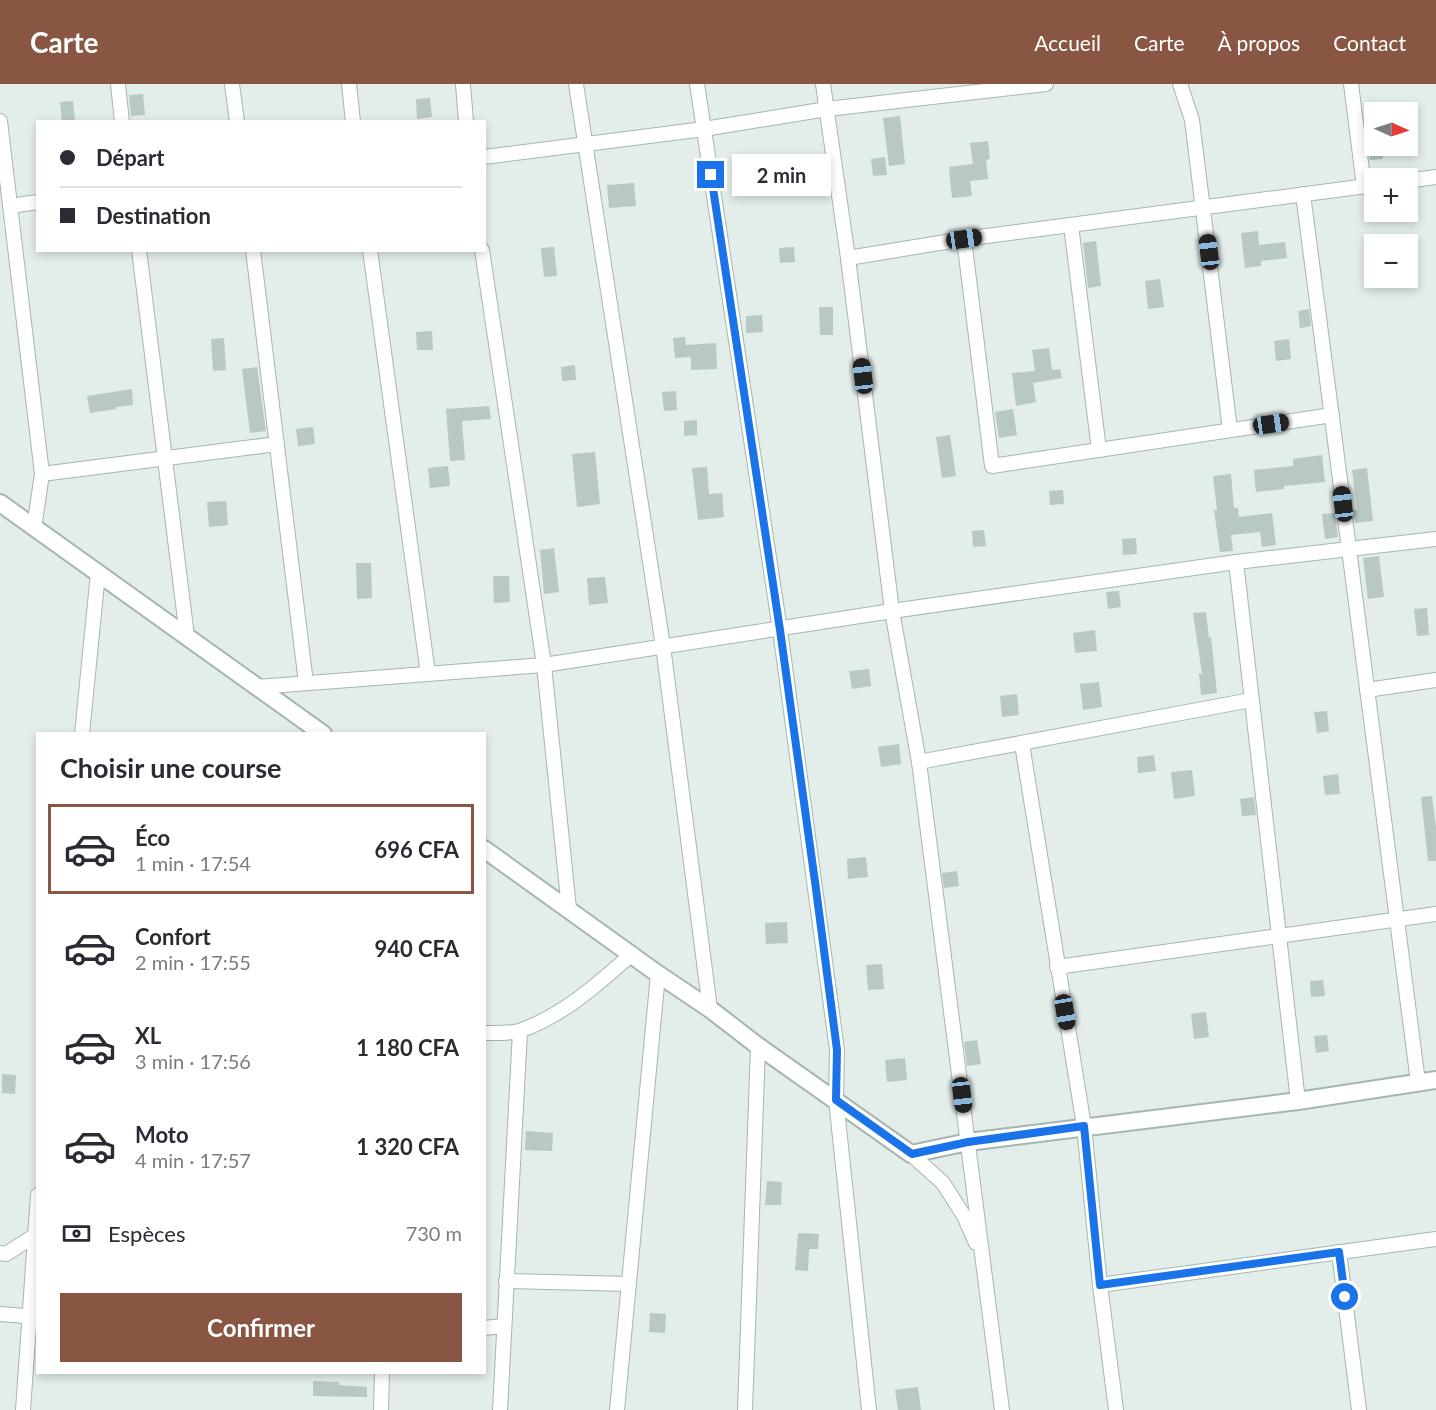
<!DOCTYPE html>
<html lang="fr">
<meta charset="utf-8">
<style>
:root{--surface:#fff;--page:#f7f7f7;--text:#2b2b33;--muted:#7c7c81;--line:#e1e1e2;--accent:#885642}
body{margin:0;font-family:Lato,sans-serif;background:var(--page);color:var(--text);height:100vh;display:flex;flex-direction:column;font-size:22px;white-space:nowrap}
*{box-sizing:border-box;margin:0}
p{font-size:20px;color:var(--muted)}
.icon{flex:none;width:33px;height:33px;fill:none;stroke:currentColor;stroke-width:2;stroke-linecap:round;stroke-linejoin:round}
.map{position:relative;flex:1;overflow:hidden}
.sheet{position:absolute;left:36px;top:648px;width:450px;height:642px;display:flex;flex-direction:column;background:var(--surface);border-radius:0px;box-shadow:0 3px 9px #0003}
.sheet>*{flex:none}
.hud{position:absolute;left:36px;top:36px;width:450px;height:132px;border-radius:0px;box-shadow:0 3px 9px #0003;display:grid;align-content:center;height:132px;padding:0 24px;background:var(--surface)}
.needle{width:39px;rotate:93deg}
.tools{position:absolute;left:1364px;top:18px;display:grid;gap:12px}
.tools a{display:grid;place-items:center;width:54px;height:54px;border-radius:0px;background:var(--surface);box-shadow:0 3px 9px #0003;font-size:30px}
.end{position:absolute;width:27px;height:27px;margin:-14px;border:8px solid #1a73e8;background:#fff;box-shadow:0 0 0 3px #fff}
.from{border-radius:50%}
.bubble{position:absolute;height:42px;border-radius:0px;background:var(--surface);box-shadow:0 3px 9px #0003;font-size:20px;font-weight:700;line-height:42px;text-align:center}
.car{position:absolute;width:18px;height:36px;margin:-18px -9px;border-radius:8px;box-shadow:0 0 4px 2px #0007;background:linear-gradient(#222 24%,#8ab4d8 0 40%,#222 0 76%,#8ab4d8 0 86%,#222 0)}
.hud b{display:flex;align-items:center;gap:21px;height:57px;font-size:22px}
.hud b+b{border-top:2px solid var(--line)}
.hud i{width:15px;height:15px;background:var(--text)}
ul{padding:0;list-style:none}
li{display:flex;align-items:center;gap:18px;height:90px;margin:0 12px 9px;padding:0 12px;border:3px solid transparent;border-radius:0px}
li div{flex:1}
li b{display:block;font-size:22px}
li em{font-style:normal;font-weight:700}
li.selected{border-color:var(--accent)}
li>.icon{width:54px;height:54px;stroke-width:1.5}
h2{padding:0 24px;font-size:27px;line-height:72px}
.pay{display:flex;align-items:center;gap:15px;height:66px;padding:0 24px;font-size:22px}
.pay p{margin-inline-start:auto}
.action{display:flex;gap:12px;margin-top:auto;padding:12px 24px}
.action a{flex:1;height:69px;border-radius:0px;background:var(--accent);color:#fff;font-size:24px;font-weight:700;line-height:69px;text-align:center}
header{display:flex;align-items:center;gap:36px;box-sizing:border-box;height:84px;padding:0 30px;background:var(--accent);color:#fff}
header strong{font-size:28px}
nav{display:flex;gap:33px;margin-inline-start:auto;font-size:21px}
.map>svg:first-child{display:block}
.building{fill:#b8c8c3}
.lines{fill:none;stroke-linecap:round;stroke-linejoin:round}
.minor-casing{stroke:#a5b6b1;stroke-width:16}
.tertiary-casing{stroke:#a5b6b1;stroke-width:20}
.minor{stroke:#fff;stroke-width:14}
.tertiary{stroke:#fff;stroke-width:16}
.route{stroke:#1a73e8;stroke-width:8}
</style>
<header>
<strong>Carte</strong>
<nav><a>Accueil</a><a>Carte</a><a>À propos</a><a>Contact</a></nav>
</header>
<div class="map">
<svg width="1436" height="1326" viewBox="0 0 1436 1326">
<rect width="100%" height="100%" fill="#e3ede9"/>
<g class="building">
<polygon points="143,10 145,31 131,32 129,11"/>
<polygon points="430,14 432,33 417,35 416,15"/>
<polygon points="73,17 75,38 62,38 60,18"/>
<polygon points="900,32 905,80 889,82 883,34"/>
<polygon points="988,57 990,75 986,76 988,95 970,97 972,112 952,114 949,83 973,80 970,59"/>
<polygon points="1368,62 1382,62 1383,75 1370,76"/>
<polygon points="885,73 887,91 873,92 871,75"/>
<polygon points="634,99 636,122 609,124 607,101"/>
<polygon points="1258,147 1259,161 1285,158 1287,174 1261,177 1261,182 1245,184 1241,149"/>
<polygon points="1096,157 1101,202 1088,204 1083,159"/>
<polygon points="554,163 557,192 544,193 541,164"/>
<polygon points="794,163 795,178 780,179 779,164"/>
<polygon points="1160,195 1164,223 1148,225 1145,197"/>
<polygon points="819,223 833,223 833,251 820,251"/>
<polygon points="1309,225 1311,242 1300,244 1298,227"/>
<polygon points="762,231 763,248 746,249 746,232"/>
<polygon points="432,247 433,266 417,266 416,248"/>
<polygon points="685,253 686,261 716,259 717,285 691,286 691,273 675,274 673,254"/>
<polygon points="224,254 226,286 213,287 211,255"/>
<polygon points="1289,255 1291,275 1276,277 1274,257"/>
<polygon points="1049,264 1052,286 1060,285 1062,294 1033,299 1036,318 1016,322 1012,289 1035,287 1032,266"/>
<polygon points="575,281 576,296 562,297 561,283"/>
<polygon points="257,283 266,347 250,349 242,285"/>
<polygon points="132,305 133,321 116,323 116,325 90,329 87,312"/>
<polygon points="676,307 677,326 664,327 662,308"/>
<polygon points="489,322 491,335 462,337 465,376 450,377 446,325"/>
<polygon points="1013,325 1017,351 999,354 995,328"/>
<polygon points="697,336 697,351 684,352 684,337"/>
<polygon points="313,343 315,360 298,362 296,345"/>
<polygon points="950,351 956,392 942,394 936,353"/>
<polygon points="595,368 600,420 577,423 572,370"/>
<polygon points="1322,371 1325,398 1284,402 1284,405 1256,408 1254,386 1293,382 1293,375"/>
<polygon points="448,382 450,402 430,404 428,384"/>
<polygon points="707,383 709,410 722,409 724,433 698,436 692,384"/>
<polygon points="1367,384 1373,437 1355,439 1353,426 1357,426 1352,386"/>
<polygon points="1231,390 1234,424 1238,424 1239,433 1272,429 1276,461 1262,463 1260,448 1231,451 1233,467 1220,468 1214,426 1217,426 1213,392"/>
<polygon points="1063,406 1064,420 1050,421 1049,407"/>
<polygon points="226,417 228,441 209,443 207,418"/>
<polygon points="1335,429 1338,453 1325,455 1322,430"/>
<polygon points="984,446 986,462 973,463 972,447"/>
<polygon points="1136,454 1137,470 1123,471 1122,455"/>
<polygon points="554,464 559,508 544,510 540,466"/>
<polygon points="1379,472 1384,513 1368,515 1363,474"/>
<polygon points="356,479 371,479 372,514 357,515"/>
<polygon points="493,492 509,492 510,518 494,519"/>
<polygon points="605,493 608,519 589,521 587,494"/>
<polygon points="1119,507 1121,523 1108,525 1106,508"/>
<polygon points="1427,524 1429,551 1417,552 1414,525"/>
<polygon points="1206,528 1209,554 1211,553 1217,609 1201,611 1199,590 1202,590 1193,529"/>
<polygon points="1095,546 1097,567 1075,569 1073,549"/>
<polygon points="869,585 871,602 852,605 849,587"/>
<polygon points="1099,598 1102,623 1083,626 1080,600"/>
<polygon points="1017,610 1019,631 1002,633 1000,612"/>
<polygon points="1327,627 1329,647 1317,649 1314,628"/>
<polygon points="899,660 901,680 881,683 878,663"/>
<polygon points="1154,671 1156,687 1138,689 1137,673"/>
<polygon points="1192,686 1195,712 1174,715 1171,688"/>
<polygon points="1338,690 1340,710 1325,711 1323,692"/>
<polygon points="1432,712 1436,743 1436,777 1428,777 1421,713"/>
<polygon points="1254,713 1256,731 1242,732 1240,715"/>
<polygon points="866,773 868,793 848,795 847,775"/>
<polygon points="957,787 959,802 944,804 942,789"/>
<polygon points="787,838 788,859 766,860 765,839"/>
<polygon points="882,880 884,905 868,906 866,881"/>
<polygon points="1323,896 1325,912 1311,913 1310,897"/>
<polygon points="1206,928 1209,953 1194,955 1191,930"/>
<polygon points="1327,951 1329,967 1316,969 1314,952"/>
<polygon points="977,956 981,980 967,982 964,958"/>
<polygon points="905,974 907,996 887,998 885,976"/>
<polygon points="2,990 16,991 15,1010 2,1009"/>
<polygon points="526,1047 553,1049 552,1067 525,1066"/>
<polygon points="767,1097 782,1098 781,1121 765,1121"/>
<polygon points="798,1149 819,1150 818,1165 809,1165 808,1187 795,1186"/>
<polygon points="650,1229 666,1230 665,1249 649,1248"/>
<polygon points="313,1297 339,1298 339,1301 367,1303 367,1313 313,1312"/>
<polygon points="918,1303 921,1326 898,1326 895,1306"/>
</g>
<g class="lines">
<g class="minor-casing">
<g id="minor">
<polyline points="118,0 122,38"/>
<polyline points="232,0 237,38"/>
<polyline points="349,0 353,38"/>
<polyline points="463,0 466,38"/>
<polyline points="576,0 663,562 710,925"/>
<polyline points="697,0 780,546 837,966 836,1016 869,1326"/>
<polyline points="823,0 848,174 892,527 919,678 1002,1326"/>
<polyline points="1180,0 1192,36 1230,346"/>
<polyline points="1351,0 1364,102"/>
<polyline points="0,37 42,390 34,444"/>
<polyline points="484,73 704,45 827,25 1046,0"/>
<polyline points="1407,97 1436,93"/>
<polyline points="1303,110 1418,998"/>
<polyline points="10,122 38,118"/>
<polyline points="1071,141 1099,366"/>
<polyline points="964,155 992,382 1332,331"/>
<polyline points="139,166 187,552"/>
<polyline points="253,166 306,599"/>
<polyline points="370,166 428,590"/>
<polyline points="482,166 544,581 569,825"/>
<polyline points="848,174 964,155 1374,101"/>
<polyline points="42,390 277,360"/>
<polyline points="1236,478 1298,1017"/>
<polyline points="257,603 544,581 892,527 1236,478 1436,455"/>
<polyline points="1367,606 1436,596"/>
<polyline points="82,650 98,489"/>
<polyline points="1022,660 1084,1042 1100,1201 1116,1326"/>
<polyline points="919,678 1251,616"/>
<polyline points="1057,883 1436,830"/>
<path d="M 484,949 C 496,949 511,950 522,946 C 565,930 598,900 632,870"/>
<polyline points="911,1070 943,1099 964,1132 976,1159"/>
<polyline points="1339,1168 1359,1326"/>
<polyline points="0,1169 6,1170 37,1150"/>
<polyline points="506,1197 629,1200"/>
<polyline points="1100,1201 1436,1155"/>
<polyline points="0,1230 37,1233"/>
<polyline points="484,1244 504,1242"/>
<polyline points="23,1326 38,1111"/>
<polyline points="381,1326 382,1288"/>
<polyline points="500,1326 520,947"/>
<polyline points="617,1326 658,890"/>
<polyline points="745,1326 758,962"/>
</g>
</g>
<g class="tertiary-casing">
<g id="tertiary">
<polyline points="0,419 323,650"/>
<polyline points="484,765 658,890 710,925 758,962 911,1070 968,1058 1298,1017 1436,996"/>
</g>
</g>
<use href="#minor" class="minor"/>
<use href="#tertiary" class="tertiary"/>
</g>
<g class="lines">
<polyline class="route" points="711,91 780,546 816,805 837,966 836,1016 912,1070 968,1058 1084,1042 1100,1201 1339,1168 1345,1213"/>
</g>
</svg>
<div class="tools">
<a><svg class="needle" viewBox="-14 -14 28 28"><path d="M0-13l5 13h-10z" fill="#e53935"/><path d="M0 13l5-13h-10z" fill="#7c7c81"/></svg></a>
<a>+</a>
<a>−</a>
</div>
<i class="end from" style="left:1345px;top:1213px"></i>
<i class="end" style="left:711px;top:91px"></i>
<div class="bubble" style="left:732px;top:70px;width:99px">2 min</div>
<i class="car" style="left:964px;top:155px;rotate:82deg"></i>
<i class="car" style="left:1209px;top:168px;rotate:353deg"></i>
<i class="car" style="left:863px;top:292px;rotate:353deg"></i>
<i class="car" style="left:1271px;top:340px;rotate:82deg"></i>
<i class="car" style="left:1343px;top:420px;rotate:353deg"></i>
<i class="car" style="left:1065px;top:928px;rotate:171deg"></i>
<i class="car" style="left:962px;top:1011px;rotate:173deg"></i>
<div class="hud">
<b><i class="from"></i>Départ</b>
<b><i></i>Destination</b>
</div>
<section class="sheet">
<h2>Choisir une course</h2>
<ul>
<li class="selected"><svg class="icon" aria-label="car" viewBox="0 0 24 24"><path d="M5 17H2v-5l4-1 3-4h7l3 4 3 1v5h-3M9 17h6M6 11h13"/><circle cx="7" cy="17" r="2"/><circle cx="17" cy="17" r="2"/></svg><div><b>Éco</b><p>1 min · 17:54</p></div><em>696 CFA</em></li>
<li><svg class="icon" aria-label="car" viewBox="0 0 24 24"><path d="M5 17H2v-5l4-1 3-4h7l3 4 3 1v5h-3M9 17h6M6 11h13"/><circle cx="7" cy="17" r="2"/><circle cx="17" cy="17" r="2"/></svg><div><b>Confort</b><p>2 min · 17:55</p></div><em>940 CFA</em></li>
<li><svg class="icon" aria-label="car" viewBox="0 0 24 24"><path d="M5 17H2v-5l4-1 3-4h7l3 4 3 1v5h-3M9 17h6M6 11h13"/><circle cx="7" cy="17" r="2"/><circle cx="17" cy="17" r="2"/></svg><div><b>XL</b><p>3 min · 17:56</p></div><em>1 180 CFA</em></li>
<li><svg class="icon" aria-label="car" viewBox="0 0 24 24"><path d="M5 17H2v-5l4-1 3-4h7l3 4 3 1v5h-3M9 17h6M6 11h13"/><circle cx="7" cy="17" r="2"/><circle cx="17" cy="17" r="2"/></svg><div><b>Moto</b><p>4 min · 17:57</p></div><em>1 320 CFA</em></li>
</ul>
<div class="pay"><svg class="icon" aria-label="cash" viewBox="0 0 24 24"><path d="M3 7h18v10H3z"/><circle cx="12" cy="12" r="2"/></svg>Espèces<p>730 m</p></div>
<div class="action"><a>Confirmer</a></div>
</section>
</div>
